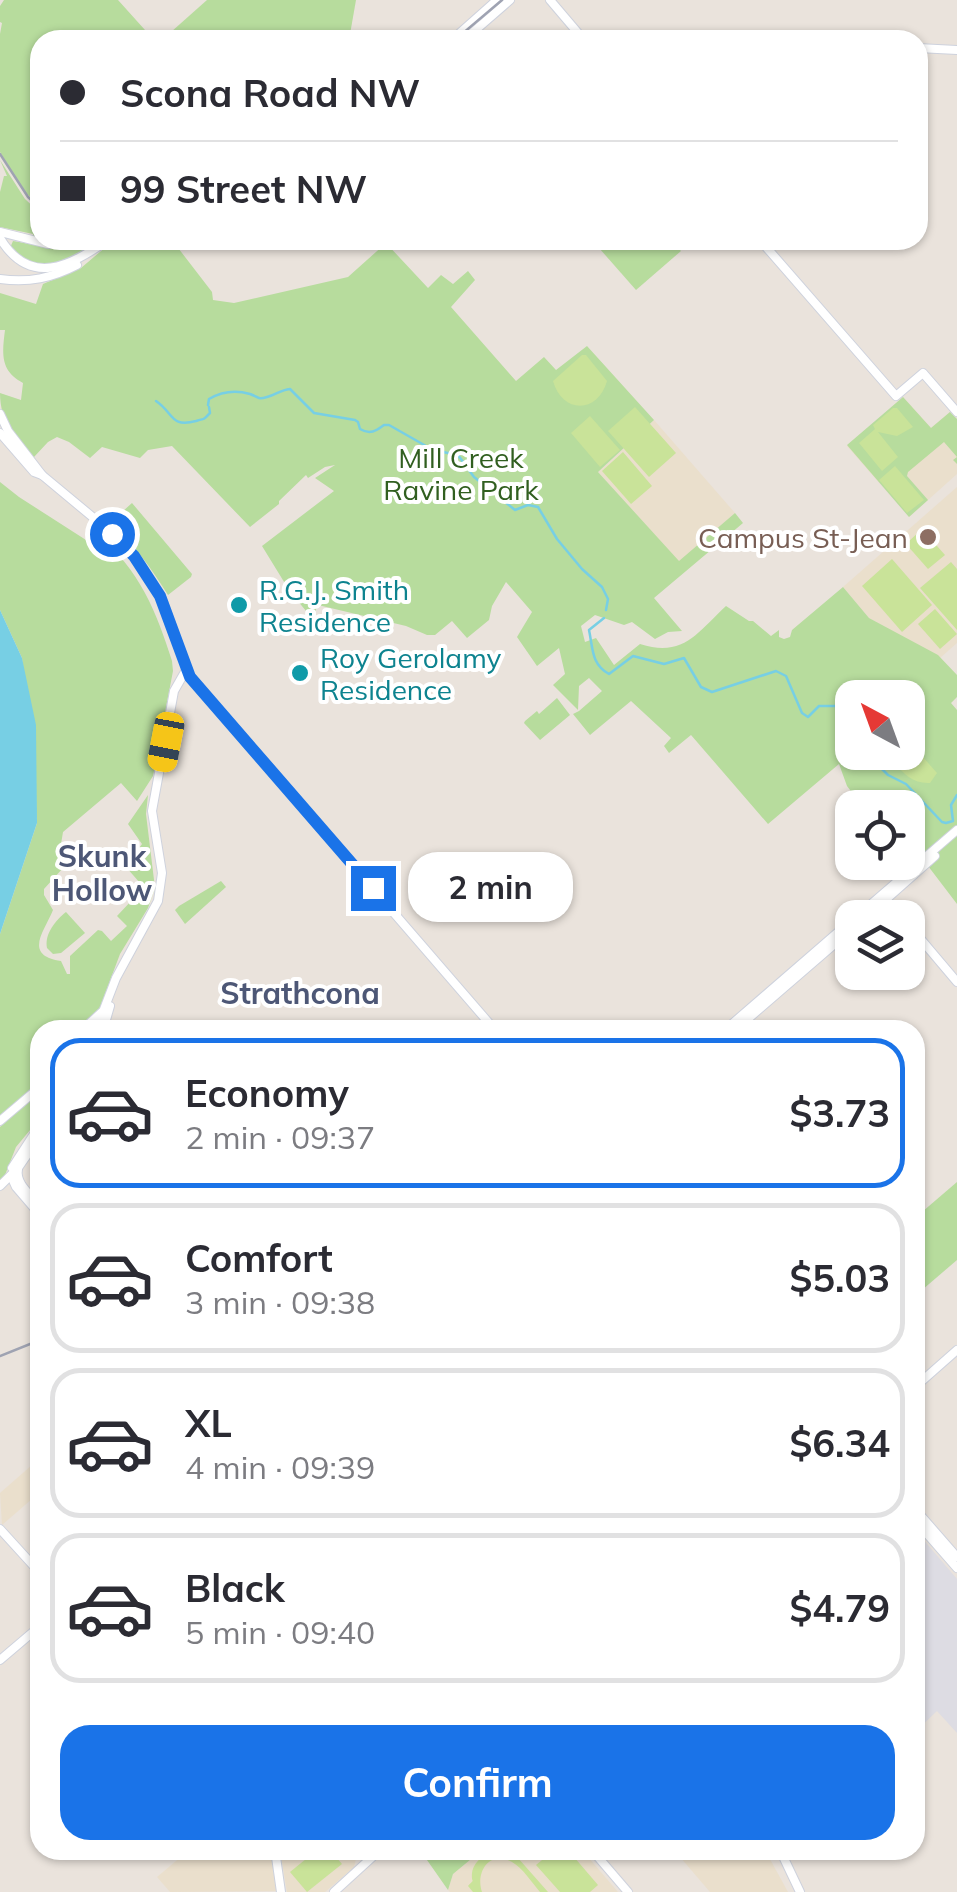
<!DOCTYPE html>
<meta charset="utf-8">
<style>
:root{--surface:#fff;--page:#f2f2f3;--text:#2b2b33;--muted:#7c7c81;--line:#e1e1e2;--accent:#1a73e8}
body{margin:0;font-family:Mulish,sans-serif;background:var(--page);color:var(--text);height:100vh;display:flex;flex-direction:column;font-size:38px;white-space:nowrap}
*{box-sizing:border-box;margin:0}
p{font-size:32px;color:var(--muted)}
.icon{flex:none;width:55px;height:55px;fill:none;stroke:currentColor;stroke-width:2;stroke-linecap:round;stroke-linejoin:round}
.map{position:relative;flex:1;overflow:hidden}
.drawer{position:absolute;left:30px;top:1020px;width:895px;height:840px;display:flex;flex-direction:column;background:var(--surface);border-radius:30px;box-shadow:0 2px 8px #0004}
.drawer>*{flex:none}
.banner{position:absolute;left:30px;top:30px;width:898px;height:220px;border-radius:30px;box-shadow:0 2px 8px #0004;display:grid;align-content:center;height:220px;padding:0 30px;background:var(--surface)}
.needle{width:65px;rotate:319deg}
.buttons{position:absolute;left:835px;top:680px;display:grid;gap:20px}
.buttons a{display:grid;place-items:center;width:90px;height:90px;border-radius:20px;background:var(--surface);box-shadow:0 2px 8px #0004;font-size:50px}
.end{position:absolute;width:45px;height:45px;margin:-22px;border:12px solid #1a73e8;background:#fff;box-shadow:0 0 0 5px #fff}
.from{border-radius:50%}
.bubble{position:absolute;height:70px;border-radius:30px;background:var(--surface);box-shadow:0 2px 8px #0004;font-size:32px;font-weight:700;line-height:70px;text-align:center}
.car{position:absolute;width:30px;height:60px;margin:-30px -15px;border-radius:12px;box-shadow:0 0 8px 2px #0007;background:linear-gradient(#f5c518 24%,#345 0 40%,#f5c518 0 76%,#345 0 86%,#f5c518 0)}
.banner b{display:flex;align-items:center;gap:35px;height:95px;font-size:38px}
.banner b+b{border-top:2px solid var(--line)}
.banner i{width:25px;height:25px;background:var(--text)}
ul{padding:18px 0 0;list-style:none}
li{display:flex;align-items:center;gap:30px;height:150px;margin:0 20px 15px;padding:0 10px;border:5px solid var(--line);border-radius:30px}
li div{flex:1}
li b{display:block;font-size:38px}
li em{font-style:normal;font-weight:700}
li.on{border-color:var(--accent)}
li>.icon{width:90px;height:90px;stroke-width:1.5}
.cta{display:flex;gap:20px;margin-top:auto;padding:20px 30px}
.cta a{flex:1;height:115px;border-radius:30px;background:var(--accent);color:#fff;font-size:40px;font-weight:700;line-height:115px;text-align:center}
.map>svg:first-child{display:block}
.industrial{fill:#dddce3}
.education{fill:#eadfcc}
.green{fill:#b7dc9d;fill-rule:evenodd}
.pitch{fill:#c9e399}
.water{fill:#77cfe4}
.lines{fill:none;stroke-linecap:round;stroke-linejoin:round}
.stream{stroke:#77cfe4;stroke-width:2.5}
.secondary-casing{stroke:#ced2dd;stroke-width:10}
.secondary{stroke:#fff;stroke-width:8}
.tram{stroke:#9fa3b2;stroke-width:2.5}
.route{stroke:#1a73e8;stroke-width:12}
.education-dot{fill:#8d6e63;stroke:#fff;stroke-width:4}
.culture-dot{fill:#0f9aa8;stroke:#fff;stroke-width:4}
.labels{text-anchor:middle;dominant-baseline:central;stroke-width:8;stroke-linejoin:round;paint-order:stroke}
.park-label{font-size:28px;fill:#315f20;stroke:#fff}
.education-label{font-size:28px;fill:#785e54;stroke:#fff;text-anchor:end}
.culture-label{font-size:28px;fill:#0d838f;stroke:#fff;text-anchor:start}
.neighbourhood-label{font-size:30px;font-weight:bold;fill:#4d5776;stroke:#fff}
</style>
<div class="map">
<svg width="957" height="1892" viewBox="0 0 957 1892">
<rect width="100%" height="100%" fill="#eae3dc"/>
<polygon class="industrial" points="915,1530 957,1579 957,1733 937,1711 915,1732"/>
<g class="education">
<polygon points="903,397 931,428 950,412 957,421 957,474 909,517 847,446"/>
<polygon points="654,420 735,513 679,562 598,472"/>
<polygon points="957,487 957,643 940,658 869,618 843,587"/>
<polygon points="40,1458 40,1492 2,1525 0,1493"/>
<polygon points="189,1850 270,1850 277,1891 170,1892 157,1877"/>
<polygon points="285,1850 366,1850 357,1855 354,1867 325,1892 287,1892 281,1856"/>
<polygon points="482,1850 582,1850 618,1892 450,1892 448,1890 453,1874"/>
<polygon points="674,1850 765,1850 788,1892 710,1892"/>
</g>
<g class="green">
<polygon points="4,0 118,0 154,40 40,40 40,207 24,191 0,152 0,34 2,23 0,22 0,6"/>
<polygon points="207,0 356,0 349,40 162,40"/>
<polygon points="0,160 25,199 40,213 40,238 33,238 33,234 0,227 0,192 4,176 7,176"/>
<path d="M 92,240 L 104,240 C 86,253 54,273 30,263 C 23,259 16,253 10,248 L 13,241 C 44,247 62,249 92,240 Z"/>
<path d="M 114,240 L 172,240 L 212,292 L 213,300 L 234,303 L 348,277 L 386,243 L 428,288 L 441,275 L 453,284 L 468,271 L 475,280 L 451,307 L 516,381 L 544,357 L 556,370 L 587,346 L 654,420 L 598,472 L 679,561 L 735,513 L 743,523 L 654,598 L 682,631 L 668,632 L 655,639 L 632,622 L 624,625 L 595,615 L 581,626 L 585,642 L 596,638 L 614,665 L 640,644 C 683,658 697,633 726,606 L 749,621 L 753,621 L 771,636 L 779,630 L 779,637 L 784,639 L 790,637 L 792,630 L 843,587 L 869,618 L 938,655 L 957,675 L 957,697 L 951,703 L 957,710 L 957,904 L 925,862 L 908,853 L 908,808 L 863,807 L 847,786 L 839,764 L 768,824 L 691,735 L 669,753 L 664,746 L 671,738 L 631,701 L 590,735 L 573,714 L 579,711 L 602,691 L 589,678 L 579,686 L 578,710 L 553,685 L 565,674 L 559,648 L 537,666 L 517,637 L 532,612 L 506,582 L 492,606 L 489,620 L 467,638 L 452,621 L 435,635 L 427,635 L 406,626 L 318,605 L 315,612 L 306,611 L 289,590 L 262,546 L 334,491 L 315,478 L 335,465 L 325,467 L 308,478 L 306,475 L 279,501 L 279,504 L 250,527 L 172,446 L 148,450 L 140,458 L 102,447 L 90,458 L 69,442 L 57,437 L 48,442 L 34,457 C 15,436 0,422 0,393 L 21,400 L 23,383 C 0,371 2,354 5,330 L 0,330 L 0,293 L 36,304 L 43,284 L 81,268 ZM 852,698 L 908,698 L 908,752 L 852,752 Z"/>
<polygon points="592,240 671,240 681,251 636,290"/>
<polygon points="903,397 931,428 950,412 957,419 957,464 953,460 957,457 944,442 908,472 907,476 928,500 909,517 847,445"/>
<path d="M 0,482 L 19,497 L 86,540 L 98,536 C 139,568 157,613 172,661 L 173,671 L 153,776 L 137,801 L 121,783 L 63,832 L 61,844 L 72,858 L 44,889 L 44,895 L 53,910 C 44,932 23,955 61,961 L 67,974 L 70,974 L 70,956 L 98,930 L 102,931 L 111,941 L 127,926 L 117,916 L 133,899 L 140,883 L 126,867 L 142,844 L 128,824 L 148,795 L 146,814 L 155,888 L 148,908 L 120,954 L 99,1010 L 84,1030 L 40,1030 L 40,1083 L 0,1119 L 0,934 L 37,823 L 22,658 L 0,610 Z"/>
<path d="M 132,503 L 192,574 L 191,577 L 168,595 C 151,568 134,544 111,522 Z"/>
<polygon points="557,698 570,715 540,740 524,723 525,721 537,711 539,714"/>
<polygon points="221,881 226,887 185,924 175,910 179,906"/>
<path d="M 66,912 L 85,933 L 61,953 L 53,954 L 47,948 C 44,934 56,920 66,912 Z"/>
<polygon points="40,1091 40,1118 16,1147 5,1175 0,1180 0,1127"/>
<polygon points="957,1182 957,1260 915,1296 915,1218"/>
<polygon points="420,1850 482,1850 453,1874 448,1890"/>
</g>
<g class="pitch">
<path d="M 582,355 L 586,355 L 607,381 C 598,414 562,414 553,381 Z"/>
<polygon points="635,407 676,453 649,477 608,431"/>
<polygon points="893,408 897,408 913,427 897,436 878,432 898,457 882,471 859,443 875,429 873,425"/>
<polygon points="590,416 620,450 600,467 571,433"/>
<polygon points="623,452 652,486 631,504 602,471"/>
<polygon points="895,466 924,500 907,513 879,480"/>
<polygon points="922,529 945,555 928,569 906,544"/>
<polygon points="892,559 932,605 902,632 862,586"/>
<polygon points="951,562 957,569 957,630 920,588"/>
<polygon points="935,609 957,634 940,649 918,624"/>
<path d="M 908,740 L 937,773 L 930,783 C 910,784 898,769 889,753 L 908,752 Z"/>
<polygon points="317,1850 330,1850 342,1864 307,1892 290,1872"/>
<path d="M 496,1850 L 518,1858 L 548,1892 L 540,1892 C 532,1883 523,1868 512,1862 C 490,1849 475,1872 482,1892 L 473,1892 L 468,1886 C 476,1877 471,1885 472,1873 C 474,1860 486,1854 496,1850 Z"/>
<polygon points="554,1850 568,1850 598,1885 590,1892 560,1892 536,1865"/>
</g>
<polygon class="water" points="0,610 22,658 36,725 37,823 0,934"/>
<g class="lines">
<g class="stream">
<path d="M 156,401 C 174,413 170,428 196,421 C 208,417 201,422 210,413 L 209,407"/>
<path d="M 208,405 L 209,399 C 221,392 236,390 250,394 C 259,397 257,400 267,397 C 276,395 280,390 290,389 L 314,413 L 355,420 L 358,422 L 360,429 C 370,435 376,431 384,425 L 389,425 L 433,450 L 458,455 L 474,477 L 503,500"/>
<polyline points="505,502 515,510 528,505 538,507 557,539 582,569 602,587 608,599 606,610"/>
<path d="M 604,618 L 589,630 C 593,648 591,664 609,674 L 633,656 L 664,664 L 684,658 L 701,687 L 712,692 L 776,671 L 786,676 L 802,713 L 808,717 L 819,706 L 839,706 L 852,699"/>
<polyline points="855,698 866,691 877,698"/>
<polyline points="875,752 875,762 888,775 906,784 942,822 946,823 953,821 951,805 957,795"/>
</g>
<g class="secondary-casing">
<g id="secondary">
<polyline points="550,0 584,40"/>
<polyline points="452,40 497,0"/>
<polyline points="464,40 510,0"/>
<polyline points="918,48 957,50"/>
<polyline points="0,232 48,244 79,240"/>
<path d="M 0,238 C 30,288 70,266 108,240"/>
<polyline points="760,240 896,396 923,373 957,412"/>
<path d="M 0,279 C 29,283 52,278 77,265"/>
<polyline points="0,414 8,431 42,475"/>
<polyline points="0,433 34,472 42,475 113,534 134,556 161,596 190,677 495,1030"/>
<polyline points="885,898 902,918"/>
<polyline points="855,918 957,830"/>
<polyline points="865,918 935,856"/>
<polyline points="908,924 957,982"/>
<polyline points="87,1030 90,1023 102,1012"/>
<polyline points="96,1030 116,978 158,901 162,873 152,811 174,691 186,670"/>
<polyline points="103,1030 110,1006"/>
<polyline points="725,1030 852,920"/>
<polyline points="735,1030 852,929"/>
<polyline points="0,1121 40,1087"/>
<polyline points="12,1168 40,1125"/>
<path d="M 18,1169 C 15,1184 31,1195 40,1206"/>
<polyline points="11,1176 16,1187 40,1215"/>
<polyline points="0,1186 18,1168 40,1136"/>
<polyline points="915,1387 957,1350"/>
<polyline points="915,1509 957,1557"/>
<polyline points="915,1520 957,1568"/>
<polyline points="0,1529 40,1573"/>
<polyline points="0,1660 40,1626"/>
<polyline points="275,1850 281,1892"/>
<polyline points="592,1850 628,1892"/>
<polyline points="780,1850 800,1892"/>
<polyline points="334,1892 380,1850"/>
</g>
</g>
<use href="#secondary" class="secondary"/>
<g class="tram">
<polyline points="455,40 502,0"/>
<polyline points="0,154 28,197 40,208"/>
<polyline points="0,1356 40,1340"/>
</g>
</g>
<g class="lines">
<polyline class="route" points="112,534 134,556 160,596 190,677 373,888"/>
</g>
<circle class="education-dot" cx="928" cy="537" r="10"/>
<g class="culture-dot">
<circle cx="239" cy="605" r="10"/>
<circle cx="300" cy="673" r="10"/>
</g>
<g class="labels">
<g class="park-label">
<text x="461" y="457">Mill Creek<tspan x="461" dy="32">Ravine Park</tspan></text>
</g>
<g class="education-label">
<text x="908" y="537">Campus St-Jean</text>
</g>
<g class="culture-label">
<text x="259" y="589">R.G.J. Smith<tspan x="259" dy="32">Residence</tspan></text>
<text x="320" y="657">Roy Gerolamy<tspan x="320" dy="32">Residence</tspan></text>
</g>
<g class="neighbourhood-label">
<text x="102" y="856">Skunk<tspan x="102" dy="34">Hollow</tspan></text>
<text x="300" y="993">Strathcona</text>
</g>
</g>
</svg>
<div class="buttons">
<a><svg class="needle" viewBox="-14 -14 28 28"><path d="M0-13l5 13h-10z" fill="#e53935"/><path d="M0 13l5-13h-10z" fill="#7c7c81"/></svg></a>
<a><svg class="icon" aria-label="locate" viewBox="0 0 24 24"><circle cx="12" cy="12" r="6"/><path d="M12 2v4M12 18v4M2 12h4M18 12h4"/></svg></a>
<a><svg class="icon" aria-label="layers" viewBox="0 0 24 24"><path d="M12 4l9 5-9 5-9-5zM3 14l9 5 9-5"/></svg></a>
</div>
<i class="end from" style="left:112px;top:534px"></i>
<i class="end" style="left:373px;top:888px"></i>
<div class="bubble" style="left:408px;top:852px;width:165px">2 min</div>
<i class="car" style="left:166px;top:742px;rotate:191deg"></i>
<div class="banner">
<b><i class="from"></i>Scona Road NW</b>
<b><i></i>99 Street NW</b>
</div>
<section class="drawer">
<ul>
<li class="on"><svg class="icon" aria-label="car" viewBox="0 0 24 24"><path d="M5 17H2v-5l4-1 3-4h7l3 4 3 1v5h-3M9 17h6M6 11h13"/><circle cx="7" cy="17" r="2"/><circle cx="17" cy="17" r="2"/></svg><div><b>Economy</b><p>2 min · 09:37</p></div><em>$3.73</em></li>
<li><svg class="icon" aria-label="car" viewBox="0 0 24 24"><path d="M5 17H2v-5l4-1 3-4h7l3 4 3 1v5h-3M9 17h6M6 11h13"/><circle cx="7" cy="17" r="2"/><circle cx="17" cy="17" r="2"/></svg><div><b>Comfort</b><p>3 min · 09:38</p></div><em>$5.03</em></li>
<li><svg class="icon" aria-label="car" viewBox="0 0 24 24"><path d="M5 17H2v-5l4-1 3-4h7l3 4 3 1v5h-3M9 17h6M6 11h13"/><circle cx="7" cy="17" r="2"/><circle cx="17" cy="17" r="2"/></svg><div><b>XL</b><p>4 min · 09:39</p></div><em>$6.34</em></li>
<li><svg class="icon" aria-label="car" viewBox="0 0 24 24"><path d="M5 17H2v-5l4-1 3-4h7l3 4 3 1v5h-3M9 17h6M6 11h13"/><circle cx="7" cy="17" r="2"/><circle cx="17" cy="17" r="2"/></svg><div><b>Black</b><p>5 min · 09:40</p></div><em>$4.79</em></li>
</ul>
<div class="cta"><a>Confirm</a></div>
</section>
</div>
